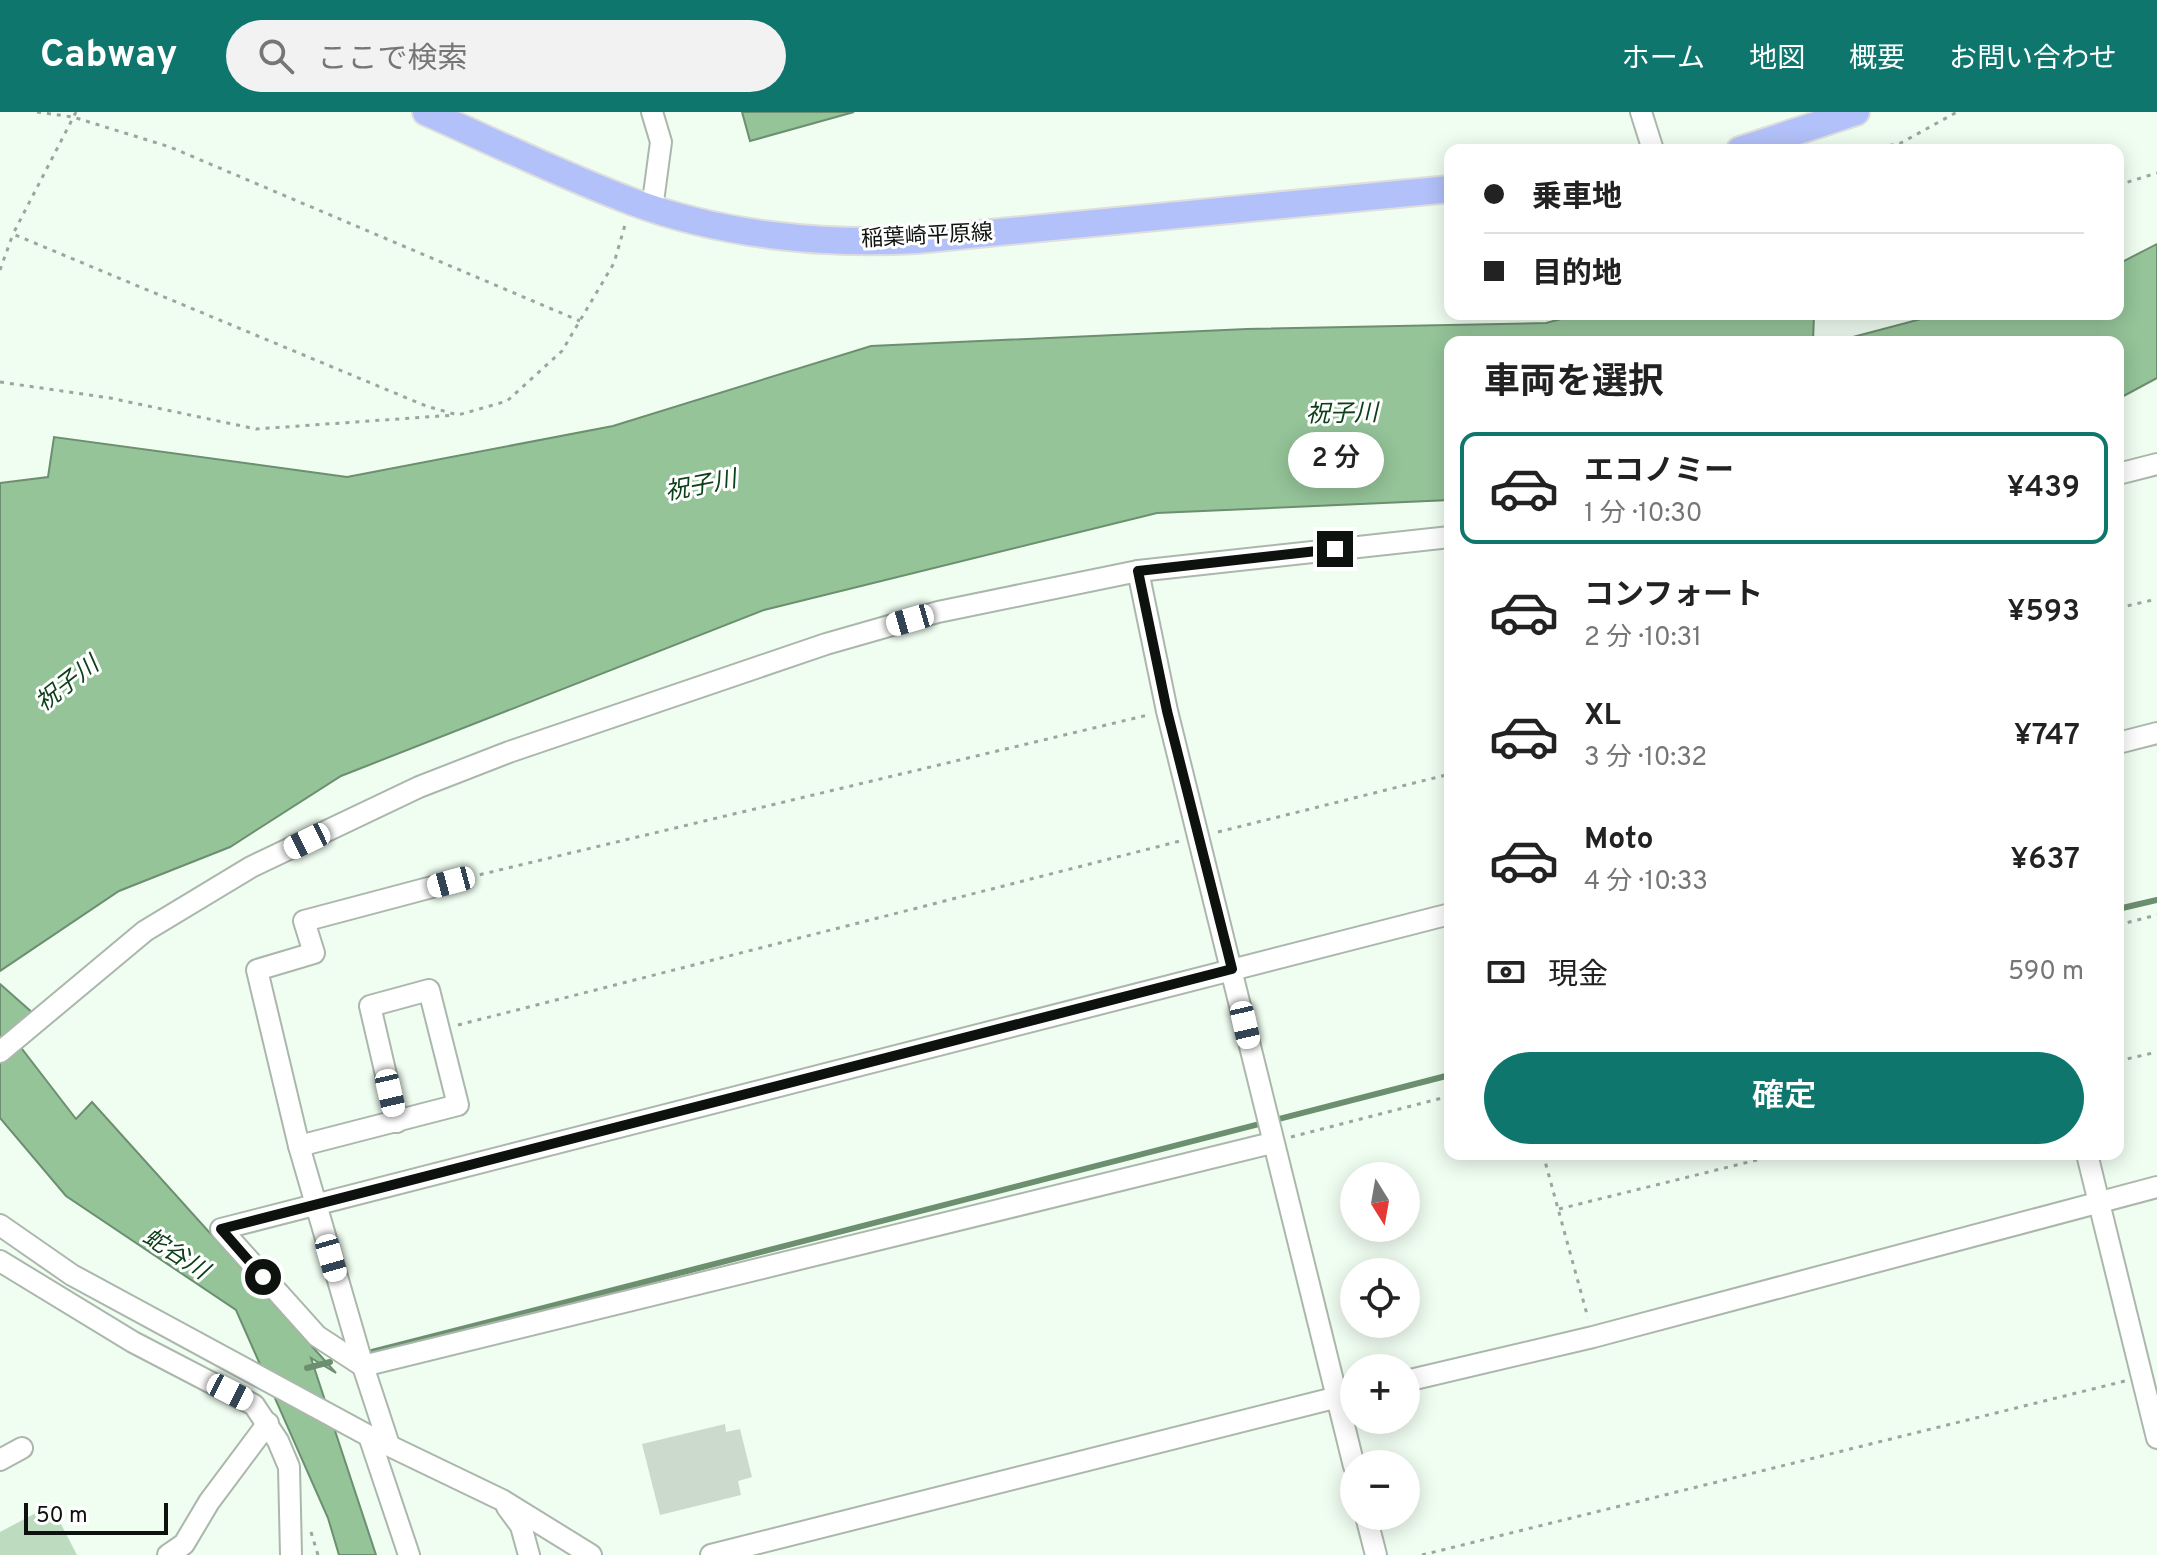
<!DOCTYPE html>
<html lang="ja">
<meta charset="utf-8">
<style>
:root{--surface:#fff;--page:#f2f2f2;--text:#222;--muted:#767676;--line:#e0e0e0;--accent:#0f766e}
body{margin:0;font-family:Overpass,"Noto Sans JP",sans-serif;background:var(--page);color:var(--text);height:100vh;display:flex;flex-direction:column;font-size:30px;white-space:nowrap}
*{box-sizing:border-box;margin:0}
p{font-size:26px;color:var(--muted)}
.icon{flex:none;width:44px;height:44px;fill:none;stroke:currentColor;stroke-width:2;stroke-linecap:round;stroke-linejoin:round}
.map{position:relative;flex:1;overflow:hidden}
.panel{position:absolute;left:1444px;top:224px;width:680px;height:824px;display:flex;flex-direction:column;background:var(--surface);border-radius:16px;box-shadow:0 4px 20px #0003}
.panel>*{flex:none}
.hud{position:absolute;left:1444px;top:32px;width:680px;height:176px;border-radius:16px;box-shadow:0 4px 20px #0003;display:grid;align-content:center;height:176px;padding:0 40px;background:var(--surface)}
.needle{width:52px;rotate:169deg}
.controls{position:absolute;left:1340px;top:1050px;display:grid;gap:16px}
.controls a{display:grid;place-items:center;width:80px;height:80px;border-radius:50%;background:var(--surface);box-shadow:0 4px 20px #0003;font-size:40px}
.scale{position:absolute;left:24px;bottom:20px;width:144px;box-sizing:border-box;padding-left:8px;border:4px solid #0e120e;border-top:0;font-size:22px;line-height:28px;white-space:nowrap;color:#0e120e;-webkit-text-stroke:6px #fff;paint-order:stroke}
.end{position:absolute;width:36px;height:36px;margin:-18px;border:10px solid #0e120e;background:#fff;box-shadow:0 0 0 4px #fff}
.from{border-radius:50%}
.bubble{position:absolute;height:56px;border-radius:28px;background:var(--surface);box-shadow:0 4px 20px #0003;font-size:26px;font-weight:600;line-height:56px;text-align:center}
.car{position:absolute;width:24px;height:48px;margin:-24px -12px;border-radius:10px;box-shadow:0 0 6px 2px #0007;background:linear-gradient(#fff 24%,#345 0 40%,#fff 0 76%,#345 0 86%,#fff 0)}
.hud b{display:flex;align-items:center;gap:28px;height:76px;font-size:30px}
.hud b+b{border-top:2px solid var(--line)}
.hud i{width:20px;height:20px;background:var(--text)}
ul{padding:0;list-style:none}
li{display:flex;align-items:center;gap:24px;height:112px;margin:0 16px 12px;padding:0 24px;border:4px solid transparent;border-radius:16px}
li div{flex:1}
li b{display:block;font-size:30px}
li em{font-style:normal;font-weight:600}
li.current{border-color:var(--accent)}
li>.icon{width:72px;height:72px;stroke-width:1.5}
h2{padding:0 40px;font-size:36px;line-height:96px}
.pay{display:flex;align-items:center;gap:20px;height:88px;padding:0 40px;font-size:30px}
.pay p{margin-inline-start:auto}
.cta{display:flex;gap:16px;margin-top:auto;padding:16px 40px}
.cta a{flex:1;height:92px;border-radius:48px;background:var(--accent);color:#fff;font-size:32px;font-weight:600;line-height:92px;text-align:center}
header{display:flex;align-items:center;gap:48px;box-sizing:border-box;height:112px;padding:0 40px;background:var(--accent);color:#fff}
header strong{font-size:38px}
nav{display:flex;gap:44px;margin-inline-start:auto;font-size:28px}
.search{width:560px;height:72px;background:var(--page);display:flex;align-items:center;gap:20px;box-sizing:border-box;padding:0 28px;border-radius:44px;color:var(--muted);font-size:30px}
.map>svg:first-child{display:block}
.green{fill:#bddbbf}
.water{fill:#95c499;stroke:#6c8f6f;stroke-width:2}
.lines{fill:none;stroke-linecap:round;stroke-linejoin:round}
.stream{stroke:#6c8f6f;stroke-width:6}
.building{fill:#ccd9cd}
.minor-casing{stroke:#abb7ac;stroke-width:24}
.major-casing{stroke:#dddedd;stroke-width:30}
.path{stroke:#9ca69d;stroke-width:3;stroke-dasharray:4 6;stroke-linecap:butt}
.minor{stroke:#fff;stroke-width:20}
.major{stroke:#b2c1f9;stroke-width:26}
.route{stroke:#0e120e;stroke-width:10}
.labels{text-anchor:middle;dominant-baseline:central;stroke-width:6;stroke-linejoin:round;paint-order:stroke}
.street-label{font-size:22px;fill:#0e120e;stroke:#fff}
.water-label{font-size:24px;font-style:italic;fill:#0c4118;stroke:#fff}
</style>
<header>
<strong>Cabway</strong>
<div class="search"><svg class="icon" aria-label="search" viewBox="0 0 24 24"><circle cx="10" cy="10" r="6"/><path d="M15 15l6 6"/></svg>ここで検索</div>
<nav><a>ホーム</a><a>地図</a><a>概要</a><a>お問い合わせ</a></nav>
</header>
<div class="map">
<svg width="2157" height="1443" viewBox="0 0 2157 1443">
<rect width="100%" height="100%" fill="#f0fdf1"/>
<polygon class="green" points="51,1393 77,1443 0,1443 0,1420"/>
<g class="water">
<polygon points="742,0 854,0 750,29"/>
<polygon points="2157,132 2157,266 2118,287 2118,230 1834,230 1940,202 2118,202 2118,152"/>
<polygon points="1580,202 1814,202 1813,230 1450,230 1450,388 1157,401 764,498 341,664 230,735 119,779 0,859 0,371 48,365 54,325 347,365 613,314 871,234 1247,217 1546,211"/>
<polygon points="0,872 35,903 9,920 76,1007 92,990 336,1261 311,1246 376,1443 339,1443 328,1406 236,1198 66,1084 0,1006"/>
</g>
<g class="lines">
<g class="stream">
<polyline points="2118,797 2157,788"/>
<polyline points="368,1241 1450,963"/>
<polyline points="307,1256 330,1250"/>
</g>
</g>
<polygon class="building" points="725,1312 726,1320 740,1317 752,1365 738,1369 741,1383 660,1403 642,1332"/>
<g class="lines">
<g class="minor-casing">
<g id="minor">
<polyline points="652,0 661,30 652,97"/>
<polyline points="1641,0 1653,38"/>
<polyline points="2118,362 2157,352"/>
<polyline points="1138,459 1167,599 1354,1354"/>
<polyline points="2118,631 2157,621"/>
<polyline points="0,940 145,819 251,755 419,675 509,640 826,532 938,500 1138,459 1450,425"/>
<polyline points="299,1034 458,993 429,878 370,894 397,1010"/>
<polyline points="2087,1042 2157,1326"/>
<polyline points="0,1113 72,1163 369,1324 502,1388 591,1443"/>
<polyline points="0,1149 133,1230 254,1293 278,1329 289,1355 291,1443"/>
<polyline points="363,1254 317,1224 221,1117 1450,802"/>
<polyline points="363,1254 299,1034 257,858 314,841 304,809 451,770"/>
<polyline points="1406,1269 1593,1225 2157,1075"/>
<polyline points="369,1324 409,1443"/>
<polyline points="389,1333 363,1254 1272,1031"/>
<polyline points="0,1348 22,1336"/>
<polyline points="507,1395 521,1414 529,1443"/>
<polyline points="1366,1404 1376,1443"/>
<polyline points="168,1443 184,1432 209,1390 268,1311"/>
<polyline points="711,1443 1354,1281"/>
</g>
</g>
<g class="major-casing">
<g id="major">
<path d="M 426,0 C 494,30 563,64 633,90 C 722,123 822,133 916,128 L 1450,77"/>
<polyline points="1740,38 1856,0"/>
</g>
</g>
<g class="path">
<polyline points="37,0 73,5 170,35 580,209"/>
<polyline points="76,0 13,122 426,294 458,303 507,289 562,239 614,151 625,113"/>
<polyline points="1860,38 1899,32 1957,0"/>
<polyline points="2118,73 2157,61"/>
<polyline points="0,158 13,122"/>
<polyline points="0,270 110,286 256,317 455,303"/>
<polyline points="2118,496 2157,487"/>
<polyline points="1218,720 1450,662"/>
<polyline points="470,765 1148,603"/>
<polyline points="2118,813 2157,803"/>
<polyline points="458,913 1180,729"/>
<polyline points="2118,949 2157,940"/>
<polyline points="1291,1025 1450,984"/>
<polyline points="1543,1042 1588,1206"/>
<polyline points="1559,1097 1781,1042"/>
<polyline points="311,1420 318,1443"/>
<polyline points="1422,1443 2125,1269"/>
</g>
<use href="#minor" class="minor"/>
<use href="#major" class="major"/>
</g>
<g class="lines">
<polyline class="route" points="263,1165 221,1117 1232,857 1167,599 1138,459 1335,437"/>
</g>
<g class="labels">
<g class="street-label">
<text transform="translate(927 125) rotate(-3)">稲葉崎平原線</text>
</g>
<g class="water-label">
<text transform="translate(1342 303) rotate(-1)">祝子川</text>
<text transform="translate(701 375) rotate(-11)">祝子川</text>
<text transform="translate(68 573) rotate(-38)">祝子川</text>
<text transform="translate(175 1143) rotate(33)">蛇谷川</text>
</g>
</g>
</svg>
<div class="controls">
<a><svg class="needle" viewBox="-14 -14 28 28"><path d="M0-13l5 13h-10z" fill="#e53935"/><path d="M0 13l5-13h-10z" fill="#767676"/></svg></a>
<a><svg class="icon" aria-label="locate" viewBox="0 0 24 24"><circle cx="12" cy="12" r="6"/><path d="M12 2v4M12 18v4M2 12h4M18 12h4"/></svg></a>
<a>+</a>
<a>−</a>
</div>
<div class="scale">50 m</div>
<i class="end from" style="left:263px;top:1165px"></i>
<i class="end" style="left:1335px;top:437px"></i>
<div class="bubble" style="left:1288px;top:320px;width:96px">2 分</div>
<i class="car" style="left:910px;top:508px;rotate:254deg"></i>
<i class="car" style="left:307px;top:729px;rotate:244deg"></i>
<i class="car" style="left:451px;top:770px;rotate:255deg"></i>
<i class="car" style="left:1245px;top:913px;rotate:167deg"></i>
<i class="car" style="left:390px;top:981px;rotate:167deg"></i>
<i class="car" style="left:331px;top:1146px;rotate:164deg"></i>
<i class="car" style="left:230px;top:1280px;rotate:117deg"></i>
<div class="hud">
<b><i class="from"></i>乗車地</b>
<b><i></i>目的地</b>
</div>
<section class="panel">
<h2>車両を選択</h2>
<ul>
<li class="current"><svg class="icon" aria-label="car" viewBox="0 0 24 24"><path d="M5 17H2v-5l4-1 3-4h7l3 4 3 1v5h-3M9 17h6M6 11h13"/><circle cx="7" cy="17" r="2"/><circle cx="17" cy="17" r="2"/></svg><div><b>エコノミー</b><p>1 分 · 10:30</p></div><em>¥439</em></li>
<li><svg class="icon" aria-label="car" viewBox="0 0 24 24"><path d="M5 17H2v-5l4-1 3-4h7l3 4 3 1v5h-3M9 17h6M6 11h13"/><circle cx="7" cy="17" r="2"/><circle cx="17" cy="17" r="2"/></svg><div><b>コンフォート</b><p>2 分 · 10:31</p></div><em>¥593</em></li>
<li><svg class="icon" aria-label="car" viewBox="0 0 24 24"><path d="M5 17H2v-5l4-1 3-4h7l3 4 3 1v5h-3M9 17h6M6 11h13"/><circle cx="7" cy="17" r="2"/><circle cx="17" cy="17" r="2"/></svg><div><b>XL</b><p>3 分 · 10:32</p></div><em>¥747</em></li>
<li><svg class="icon" aria-label="car" viewBox="0 0 24 24"><path d="M5 17H2v-5l4-1 3-4h7l3 4 3 1v5h-3M9 17h6M6 11h13"/><circle cx="7" cy="17" r="2"/><circle cx="17" cy="17" r="2"/></svg><div><b>Moto</b><p>4 分 · 10:33</p></div><em>¥637</em></li>
</ul>
<div class="pay"><svg class="icon" aria-label="cash" viewBox="0 0 24 24"><path d="M3 7h18v10H3z"/><circle cx="12" cy="12" r="2"/></svg>現金<p>590 m</p></div>
<div class="cta"><a>確定</a></div>
</section>
</div>
